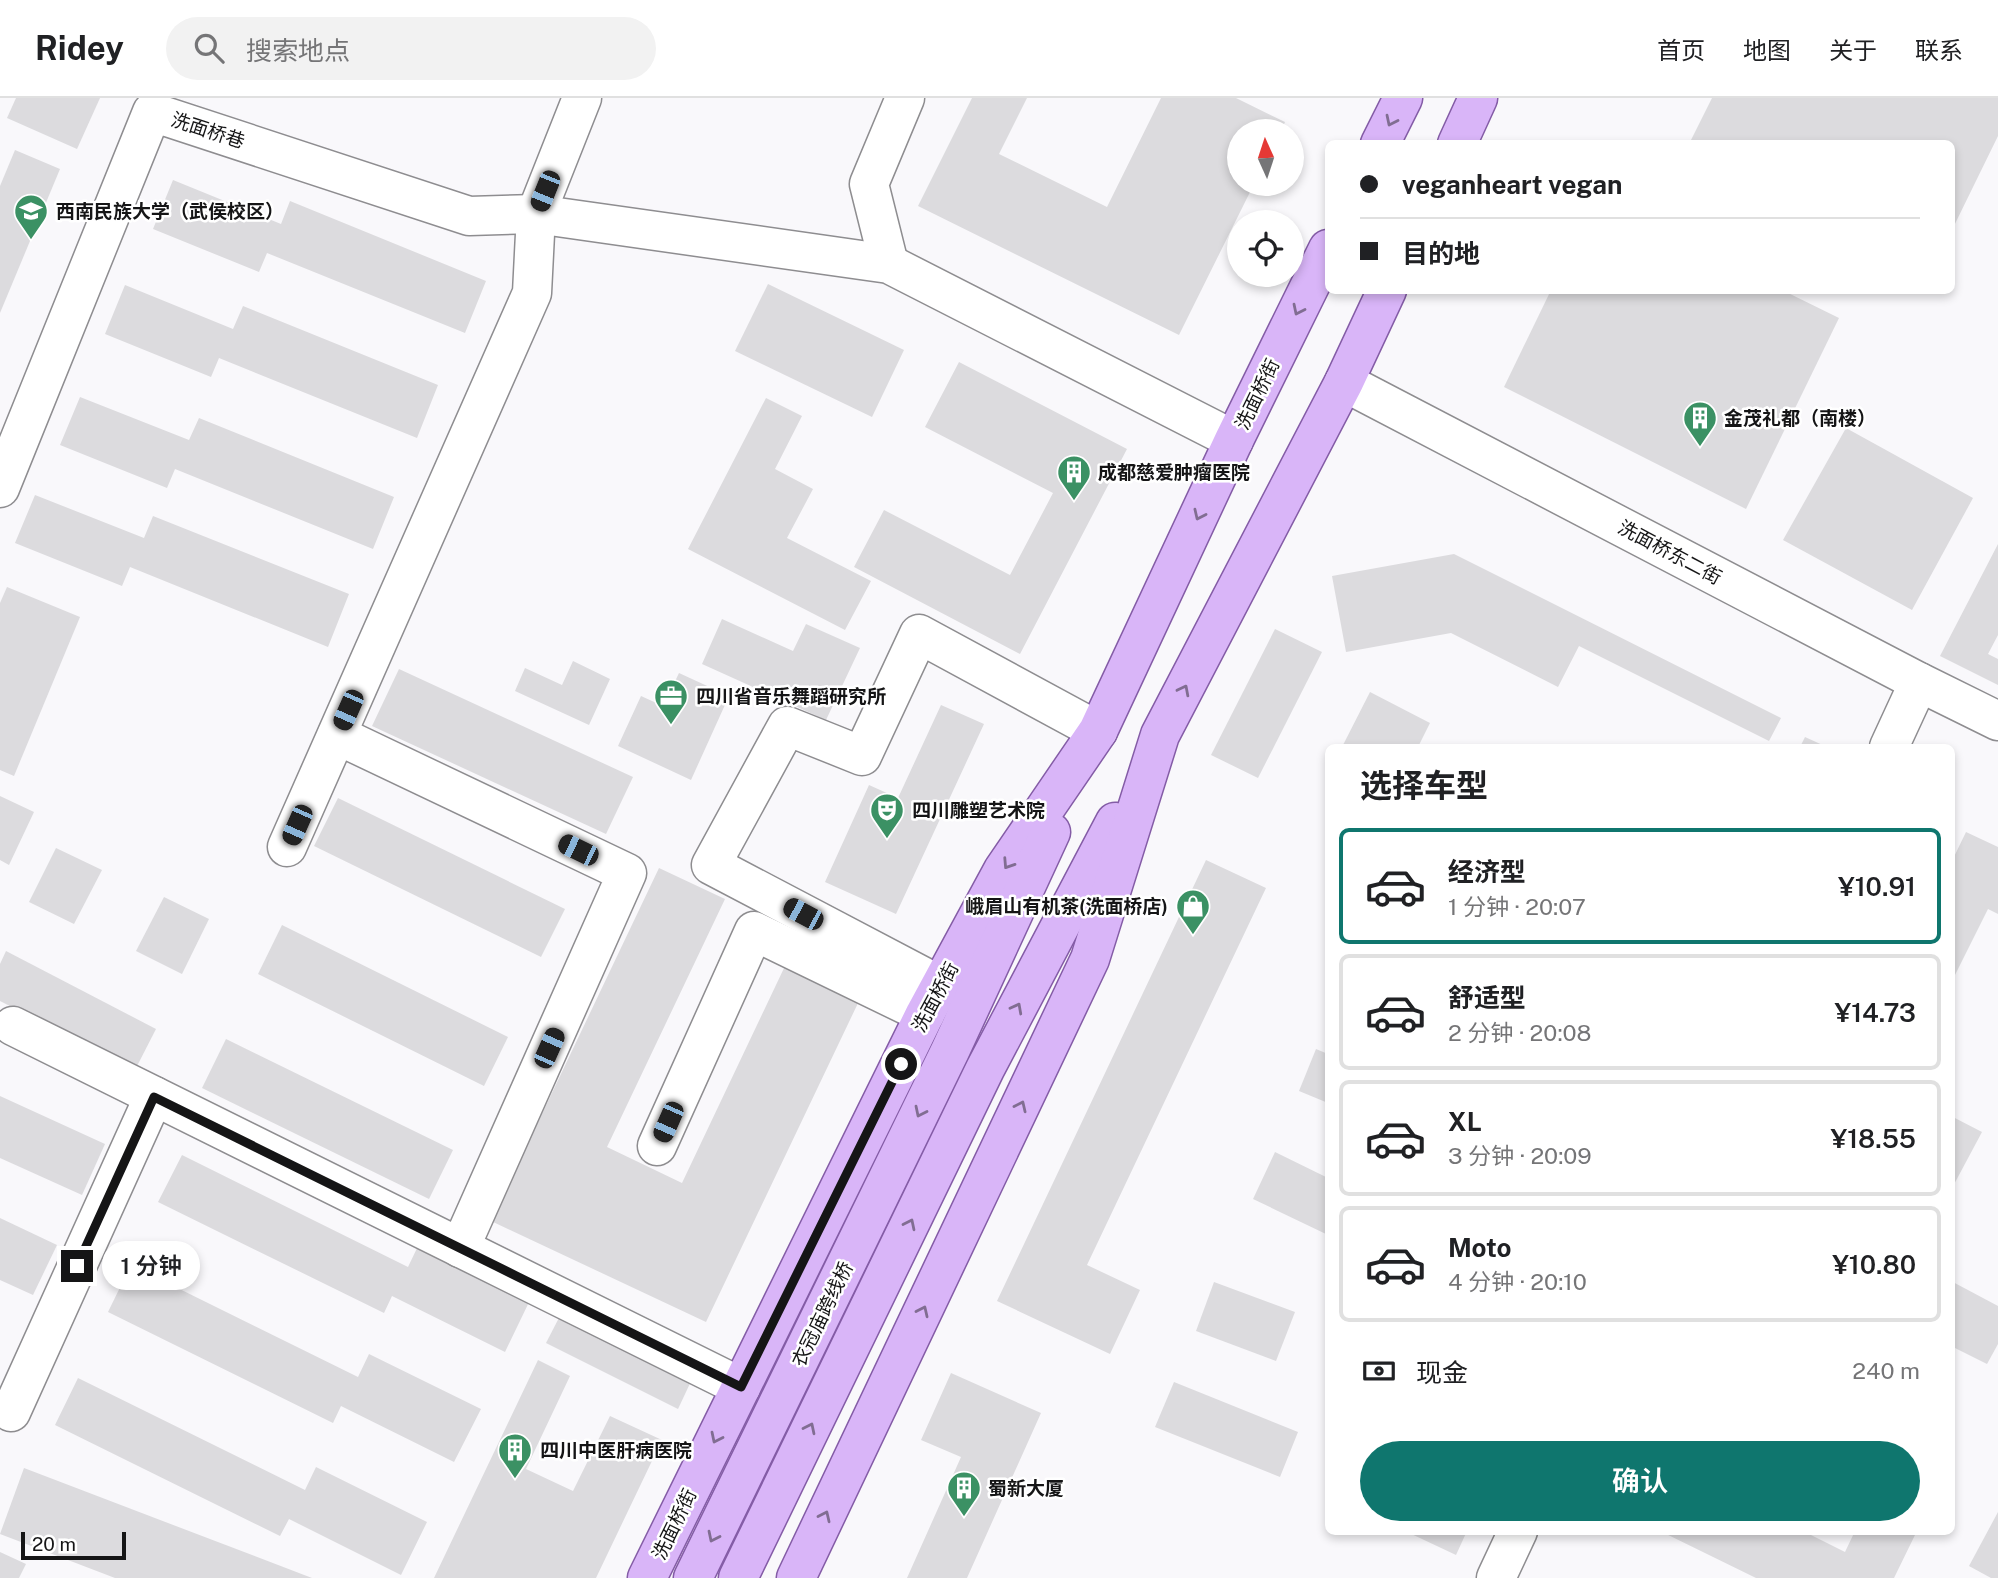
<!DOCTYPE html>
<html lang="zh">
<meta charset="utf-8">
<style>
:root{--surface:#fff;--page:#f2f2f2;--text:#202124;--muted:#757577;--line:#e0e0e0;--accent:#0f766e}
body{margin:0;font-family:"Public Sans","Noto Sans SC",sans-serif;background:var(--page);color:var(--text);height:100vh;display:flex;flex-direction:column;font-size:26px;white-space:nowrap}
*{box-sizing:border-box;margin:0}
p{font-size:23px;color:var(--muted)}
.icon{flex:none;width:38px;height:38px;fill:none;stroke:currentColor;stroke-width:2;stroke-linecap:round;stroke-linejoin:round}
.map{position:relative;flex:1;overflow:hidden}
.drawer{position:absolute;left:1325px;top:646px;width:630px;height:791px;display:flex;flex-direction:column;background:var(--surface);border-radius:10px;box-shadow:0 4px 10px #0003}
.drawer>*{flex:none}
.hud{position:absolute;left:1325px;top:42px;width:630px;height:154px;border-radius:10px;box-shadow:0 4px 10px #0003;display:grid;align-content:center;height:154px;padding:0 35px;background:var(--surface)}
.needle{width:46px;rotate:357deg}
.fabs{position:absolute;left:1227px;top:21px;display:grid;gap:14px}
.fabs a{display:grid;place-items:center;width:77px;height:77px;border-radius:50%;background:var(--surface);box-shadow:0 4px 10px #0003;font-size:35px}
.scale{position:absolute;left:21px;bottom:18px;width:105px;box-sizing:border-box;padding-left:7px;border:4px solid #151516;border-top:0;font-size:19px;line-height:24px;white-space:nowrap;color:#151516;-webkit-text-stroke:5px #fff;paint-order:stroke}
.end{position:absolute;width:32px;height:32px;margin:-16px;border:9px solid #151516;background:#fff;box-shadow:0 0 0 4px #fff}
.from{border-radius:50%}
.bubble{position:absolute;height:49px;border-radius:24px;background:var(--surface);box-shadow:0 4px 10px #0003;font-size:23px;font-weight:600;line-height:49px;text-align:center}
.car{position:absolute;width:21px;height:42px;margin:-21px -10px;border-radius:9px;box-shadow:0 0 5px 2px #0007;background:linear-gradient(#222 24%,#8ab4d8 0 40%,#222 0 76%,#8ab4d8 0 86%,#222 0)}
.hud b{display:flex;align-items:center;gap:24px;height:66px;font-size:26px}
.hud b+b{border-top:2px solid var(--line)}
.hud i{width:18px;height:18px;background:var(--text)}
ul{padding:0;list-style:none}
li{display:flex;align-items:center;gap:21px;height:116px;margin:0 14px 10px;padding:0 21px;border:4px solid var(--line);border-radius:10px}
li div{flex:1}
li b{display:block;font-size:26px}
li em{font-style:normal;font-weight:600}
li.selected{border-color:var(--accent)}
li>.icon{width:63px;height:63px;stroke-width:1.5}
h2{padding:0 35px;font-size:32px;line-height:84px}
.pay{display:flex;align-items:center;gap:18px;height:77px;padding:0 35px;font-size:26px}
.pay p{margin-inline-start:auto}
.action{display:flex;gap:14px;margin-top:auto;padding:14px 35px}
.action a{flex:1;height:80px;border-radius:42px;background:var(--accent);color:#fff;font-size:28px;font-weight:600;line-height:80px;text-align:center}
header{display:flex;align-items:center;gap:42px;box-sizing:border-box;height:98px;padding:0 35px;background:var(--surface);border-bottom:2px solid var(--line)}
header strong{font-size:33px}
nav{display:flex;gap:38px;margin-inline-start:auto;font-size:24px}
.search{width:490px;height:63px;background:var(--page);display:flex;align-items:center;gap:18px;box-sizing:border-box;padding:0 24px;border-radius:38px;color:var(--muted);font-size:26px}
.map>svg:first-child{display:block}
.building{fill:#dcdbde}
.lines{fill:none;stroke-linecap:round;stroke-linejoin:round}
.minor-casing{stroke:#8e8d90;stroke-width:41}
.major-casing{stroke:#845ca6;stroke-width:41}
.minor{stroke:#fff;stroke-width:38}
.major{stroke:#d9b5f8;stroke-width:38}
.oneway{stroke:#816d92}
.route{stroke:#151516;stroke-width:9}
.labels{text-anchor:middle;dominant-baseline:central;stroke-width:5;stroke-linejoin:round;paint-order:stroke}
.street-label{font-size:19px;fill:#151516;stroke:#fff}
.poi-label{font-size:19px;font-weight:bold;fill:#151516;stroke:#fff;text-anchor:start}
</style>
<header>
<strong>Ridey</strong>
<div class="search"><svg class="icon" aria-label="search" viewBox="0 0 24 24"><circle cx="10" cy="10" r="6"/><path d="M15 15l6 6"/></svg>搜索地点</div>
<nav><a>首页</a><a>地图</a><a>关于</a><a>联系</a></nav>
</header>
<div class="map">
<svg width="1998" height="1480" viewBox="0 0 1998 1480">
<rect width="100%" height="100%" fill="#f9f8fb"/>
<g class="building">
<polygon points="16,0 100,0 77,51 7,20"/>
<polygon points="972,0 1027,0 999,56 1107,109 1161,0 1236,0 1285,24 1281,33 1239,33 1239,86 1254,86 1179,237 918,108"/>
<polygon points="1712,0 1998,0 1998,38 1951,134 1951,46 1689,46"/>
<polygon points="15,52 60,71 0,215 0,88"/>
<polygon points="173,82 281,126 290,103 486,183 465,235 267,155 259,174 153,131"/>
<polygon points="768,186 904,252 872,319 735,253"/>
<polygon points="125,187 233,231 243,208 438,287 417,340 219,260 211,279 105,236"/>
<polygon points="1551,192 1782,192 1839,220 1746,411 1504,289"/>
<polygon points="959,264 1127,351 1020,556 854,469 884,412 1010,477 1053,395 925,329"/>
<polygon points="80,299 189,342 199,320 394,399 373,451 175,371 167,390 60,347"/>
<polygon points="766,300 802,318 775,371 813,391 787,440 871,483 845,532 688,451"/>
<polygon points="1846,330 1973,400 1912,512 1783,442"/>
<polygon points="35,397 144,440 153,418 349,496 328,549 130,469 122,488 15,445"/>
<polygon points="1998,446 1998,537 1988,556 1998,561 1998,587 1940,558"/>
<polygon points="1454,456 1781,620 1769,643 1579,548 1558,589 1451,535 1346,554 1332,478"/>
<polygon points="7,489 80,519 14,678 0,672 0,505"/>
<polygon points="722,521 793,553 806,526 860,550 826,622 702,566"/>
<polygon points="1275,531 1322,554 1258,680 1211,657"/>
<polygon points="573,563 610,581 589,627 515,593 525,570 562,587"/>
<polygon points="399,571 633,679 606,736 372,628"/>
<polygon points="679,575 729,598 691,682 618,648 641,598 663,608"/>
<polygon points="1370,594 1430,625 1418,649 1342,649"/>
<polygon points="941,607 984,626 896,816 825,784 869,687 898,700"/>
<polygon points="1805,639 1827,649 1800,649"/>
<polygon points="0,698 34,714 9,767 0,762"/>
<polygon points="338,700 565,811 541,859 314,748"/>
<polygon points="1966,734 1998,749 1998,816 1988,811 1955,877 1951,875 1951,765"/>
<polygon points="56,750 102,772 74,826 29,804"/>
<polygon points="1206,762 1266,790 1087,1167 1140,1192 1110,1256 997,1203"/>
<polygon points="659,770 725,801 607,1049 682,1085 785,868 859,903 706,1224 491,1123"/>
<polygon points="164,799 209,821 182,876 136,853"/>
<polygon points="282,827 508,939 484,988 258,876"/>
<polygon points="6,853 156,931 135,972 0,903 0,866"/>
<polygon points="226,941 453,1052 429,1101 202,990"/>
<polygon points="1316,951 1328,956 1328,1005 1299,993"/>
<polygon points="0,998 105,1046 82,1097 0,1060"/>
<polygon points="1951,1018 1982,1034 1951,1092"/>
<polygon points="1275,1054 1328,1080 1328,1137 1253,1101"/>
<polygon points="182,1057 408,1169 419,1146 531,1200 505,1254 392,1198 384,1215 158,1104"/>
<polygon points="0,1120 57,1147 33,1197 0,1182"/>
<polygon points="131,1167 358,1279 369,1256 481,1311 454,1364 341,1308 333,1325 108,1214"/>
<polygon points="1951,1183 1998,1208 1998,1246 1987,1266 1951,1248"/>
<polygon points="1214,1184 1295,1214 1276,1263 1196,1233"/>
<polygon points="562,1214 693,1279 678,1311 546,1245"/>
<polygon points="538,1262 570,1278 526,1371 573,1393 610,1318 662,1342 596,1480 434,1480"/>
<polygon points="951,1275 1041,1315 967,1480 907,1480 961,1359 921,1342"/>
<polygon points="78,1280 305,1392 316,1369 427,1424 401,1477 289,1421 280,1438 55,1327"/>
<polygon points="1174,1284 1298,1334 1280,1379 1155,1329"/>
<polygon points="24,1370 312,1480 115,1480 0,1436"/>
<polygon points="1998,1414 1998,1480 1991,1480 1969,1468"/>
<polygon points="1405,1433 1467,1433 1456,1457"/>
<polygon points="1660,1433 1803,1433 1845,1454 1855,1433 1908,1433 1915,1437 1894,1480 1756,1480"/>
<polygon points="0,1454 26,1466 19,1480 0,1480"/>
</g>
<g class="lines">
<g class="minor-casing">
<g id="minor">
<polyline points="889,166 869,86 905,0"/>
<polyline points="1344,284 1919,584 1998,623"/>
<polyline points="0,390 152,14 469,118 536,116 889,166 1234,342"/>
<polyline points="337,637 627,775 460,1150"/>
<polyline points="1889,649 1919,584"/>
<polyline points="287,749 532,195 536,116 582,0"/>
<polyline points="941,888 711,767 787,628 862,658 919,536 1098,633"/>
<polyline points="13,928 741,1289"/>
<polyline points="657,1048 754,833 925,916"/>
<polyline points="11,1314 154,998"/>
<polyline points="1496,1480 1518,1433"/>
</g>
</g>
<g class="major-casing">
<g id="major">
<polyline points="1380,46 1403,0"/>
<polyline points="1457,46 1478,0"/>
<polyline points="647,1480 925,916 1003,772 1098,633 1234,342 1328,151"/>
<polyline points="693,1480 950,953 1051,734"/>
<polyline points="738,1480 985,971 1115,724"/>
<polyline points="796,1480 1090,861 1160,637 1344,284 1387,192"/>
</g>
</g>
<use href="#minor" class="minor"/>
<use href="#major" class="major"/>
</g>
<defs><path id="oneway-chevron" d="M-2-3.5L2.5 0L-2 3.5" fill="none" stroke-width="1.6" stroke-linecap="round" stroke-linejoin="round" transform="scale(1.75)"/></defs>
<g class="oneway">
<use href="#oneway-chevron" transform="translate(1391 23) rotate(116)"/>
<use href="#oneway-chevron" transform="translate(1298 212) rotate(116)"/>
<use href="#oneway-chevron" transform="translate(1199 417) rotate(115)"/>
<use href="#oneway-chevron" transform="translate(1184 592) rotate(-63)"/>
<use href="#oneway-chevron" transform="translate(1008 766) rotate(123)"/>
<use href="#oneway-chevron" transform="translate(1017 910) rotate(-62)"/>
<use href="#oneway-chevron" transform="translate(1021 1008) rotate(-65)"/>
<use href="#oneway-chevron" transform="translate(920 1014) rotate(116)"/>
<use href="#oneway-chevron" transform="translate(910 1126) rotate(-64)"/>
<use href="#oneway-chevron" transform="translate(923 1213) rotate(-65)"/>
<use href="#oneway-chevron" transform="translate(810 1330) rotate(-64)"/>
<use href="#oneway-chevron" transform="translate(716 1340) rotate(116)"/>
<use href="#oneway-chevron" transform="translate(825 1418) rotate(-65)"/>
<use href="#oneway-chevron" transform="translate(713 1439) rotate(116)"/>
</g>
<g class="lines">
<polyline class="route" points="77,1168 154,999 741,1289 901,966"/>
</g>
<defs>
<g id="university-pin" transform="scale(1.75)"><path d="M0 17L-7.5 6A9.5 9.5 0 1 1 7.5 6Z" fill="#3b9164" stroke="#fff"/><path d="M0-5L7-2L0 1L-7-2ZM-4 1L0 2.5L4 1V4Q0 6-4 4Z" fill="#fff"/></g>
<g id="building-pin" transform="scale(1.75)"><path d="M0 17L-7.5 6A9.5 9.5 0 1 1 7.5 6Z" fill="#3b9164" stroke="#fff"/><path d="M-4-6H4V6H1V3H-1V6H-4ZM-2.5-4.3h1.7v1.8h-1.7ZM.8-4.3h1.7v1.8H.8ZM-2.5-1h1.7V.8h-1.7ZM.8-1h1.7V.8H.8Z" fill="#fff"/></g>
<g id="office-pin" transform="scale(1.75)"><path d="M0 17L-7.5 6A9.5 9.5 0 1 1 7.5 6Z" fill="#3b9164" stroke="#fff"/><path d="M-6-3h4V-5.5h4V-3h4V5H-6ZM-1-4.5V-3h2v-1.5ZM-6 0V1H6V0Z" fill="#fff"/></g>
<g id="theatre-pin" transform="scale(1.75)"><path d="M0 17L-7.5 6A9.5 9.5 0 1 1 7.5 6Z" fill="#3b9164" stroke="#fff"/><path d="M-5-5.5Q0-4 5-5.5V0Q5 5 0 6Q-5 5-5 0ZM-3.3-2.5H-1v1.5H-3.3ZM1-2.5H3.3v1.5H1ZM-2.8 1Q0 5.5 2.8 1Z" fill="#fff"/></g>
<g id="shop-pin" transform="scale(1.75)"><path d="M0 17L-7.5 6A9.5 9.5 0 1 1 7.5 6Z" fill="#3b9164" stroke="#fff"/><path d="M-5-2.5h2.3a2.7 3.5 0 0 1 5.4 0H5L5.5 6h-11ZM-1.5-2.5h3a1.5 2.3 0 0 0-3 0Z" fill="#fff"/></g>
</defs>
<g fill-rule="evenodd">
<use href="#university-pin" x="31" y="113"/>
<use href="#building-pin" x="1700" y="320"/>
<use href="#building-pin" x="1074" y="374"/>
<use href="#office-pin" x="671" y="598"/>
<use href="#theatre-pin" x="887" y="712"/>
<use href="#shop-pin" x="1193" y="808"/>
<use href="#building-pin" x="515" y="1352"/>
<use href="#building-pin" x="964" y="1390"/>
</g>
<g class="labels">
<g class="street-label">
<text transform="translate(208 32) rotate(18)">洗面桥巷</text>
<text transform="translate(1257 296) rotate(-64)">洗面桥街</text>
<text transform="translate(1670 454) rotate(28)">洗面桥东二街</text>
<text transform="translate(935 899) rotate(-62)">洗面桥街</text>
<text transform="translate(822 1216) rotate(-64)">衣冠庙跨线桥</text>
<text transform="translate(674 1426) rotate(-64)">洗面桥街</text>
</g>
<g class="poi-label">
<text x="56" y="113">西南民族大学（武侯校区）</text>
<text x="1724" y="320">金茂礼都（南楼）</text>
<text x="1098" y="374">成都慈爱肿瘤医院</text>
<text x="696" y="598">四川省音乐舞蹈研究所</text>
<text x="912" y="712">四川雕塑艺术院</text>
<text x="1168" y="808" text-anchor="end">峨眉山有机茶(洗面桥店)</text>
<text x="540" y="1352">四川中医肝病医院</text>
<text x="988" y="1390">蜀新大厦</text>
</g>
</g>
</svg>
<div class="fabs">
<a><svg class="needle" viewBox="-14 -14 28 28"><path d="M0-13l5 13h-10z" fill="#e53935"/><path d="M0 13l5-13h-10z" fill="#757577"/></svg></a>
<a><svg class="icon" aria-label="locate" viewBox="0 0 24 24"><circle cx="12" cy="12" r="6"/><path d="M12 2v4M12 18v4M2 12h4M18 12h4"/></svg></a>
</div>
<div class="scale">20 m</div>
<i class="end from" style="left:901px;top:966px"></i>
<i class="end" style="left:77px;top:1168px"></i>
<div class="bubble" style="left:102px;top:1143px;width:98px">1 分钟</div>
<i class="car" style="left:545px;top:93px;rotate:202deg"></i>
<i class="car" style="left:348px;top:612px;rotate:204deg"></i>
<i class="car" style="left:297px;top:727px;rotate:204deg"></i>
<i class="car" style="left:578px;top:752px;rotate:296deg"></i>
<i class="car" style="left:803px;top:816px;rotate:298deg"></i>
<i class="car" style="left:549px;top:950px;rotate:24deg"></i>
<i class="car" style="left:668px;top:1024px;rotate:204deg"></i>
<div class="hud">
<b><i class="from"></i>veganheart vegan</b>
<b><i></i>目的地</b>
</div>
<section class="drawer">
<h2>选择车型</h2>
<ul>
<li class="selected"><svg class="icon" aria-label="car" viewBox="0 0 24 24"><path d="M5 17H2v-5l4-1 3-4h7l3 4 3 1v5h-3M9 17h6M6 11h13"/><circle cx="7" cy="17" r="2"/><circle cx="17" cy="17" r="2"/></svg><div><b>经济型</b><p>1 分钟 · 20:07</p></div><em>¥10.91</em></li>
<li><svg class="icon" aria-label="car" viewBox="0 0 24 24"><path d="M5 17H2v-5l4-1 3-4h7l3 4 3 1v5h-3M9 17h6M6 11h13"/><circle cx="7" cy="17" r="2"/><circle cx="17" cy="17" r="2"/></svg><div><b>舒适型</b><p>2 分钟 · 20:08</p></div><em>¥14.73</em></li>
<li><svg class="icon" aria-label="car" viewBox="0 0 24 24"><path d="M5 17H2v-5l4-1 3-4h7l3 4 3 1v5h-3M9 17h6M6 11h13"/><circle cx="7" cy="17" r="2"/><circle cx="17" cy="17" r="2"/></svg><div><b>XL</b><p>3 分钟 · 20:09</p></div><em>¥18.55</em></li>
<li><svg class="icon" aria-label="car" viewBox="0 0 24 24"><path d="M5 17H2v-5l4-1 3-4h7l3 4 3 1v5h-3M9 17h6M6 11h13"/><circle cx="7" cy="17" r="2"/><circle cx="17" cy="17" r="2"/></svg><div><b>Moto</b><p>4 分钟 · 20:10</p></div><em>¥10.80</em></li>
</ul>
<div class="pay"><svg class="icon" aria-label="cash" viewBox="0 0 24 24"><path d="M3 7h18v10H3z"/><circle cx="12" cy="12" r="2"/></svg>现金<p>240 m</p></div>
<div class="action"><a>确认</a></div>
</section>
</div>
